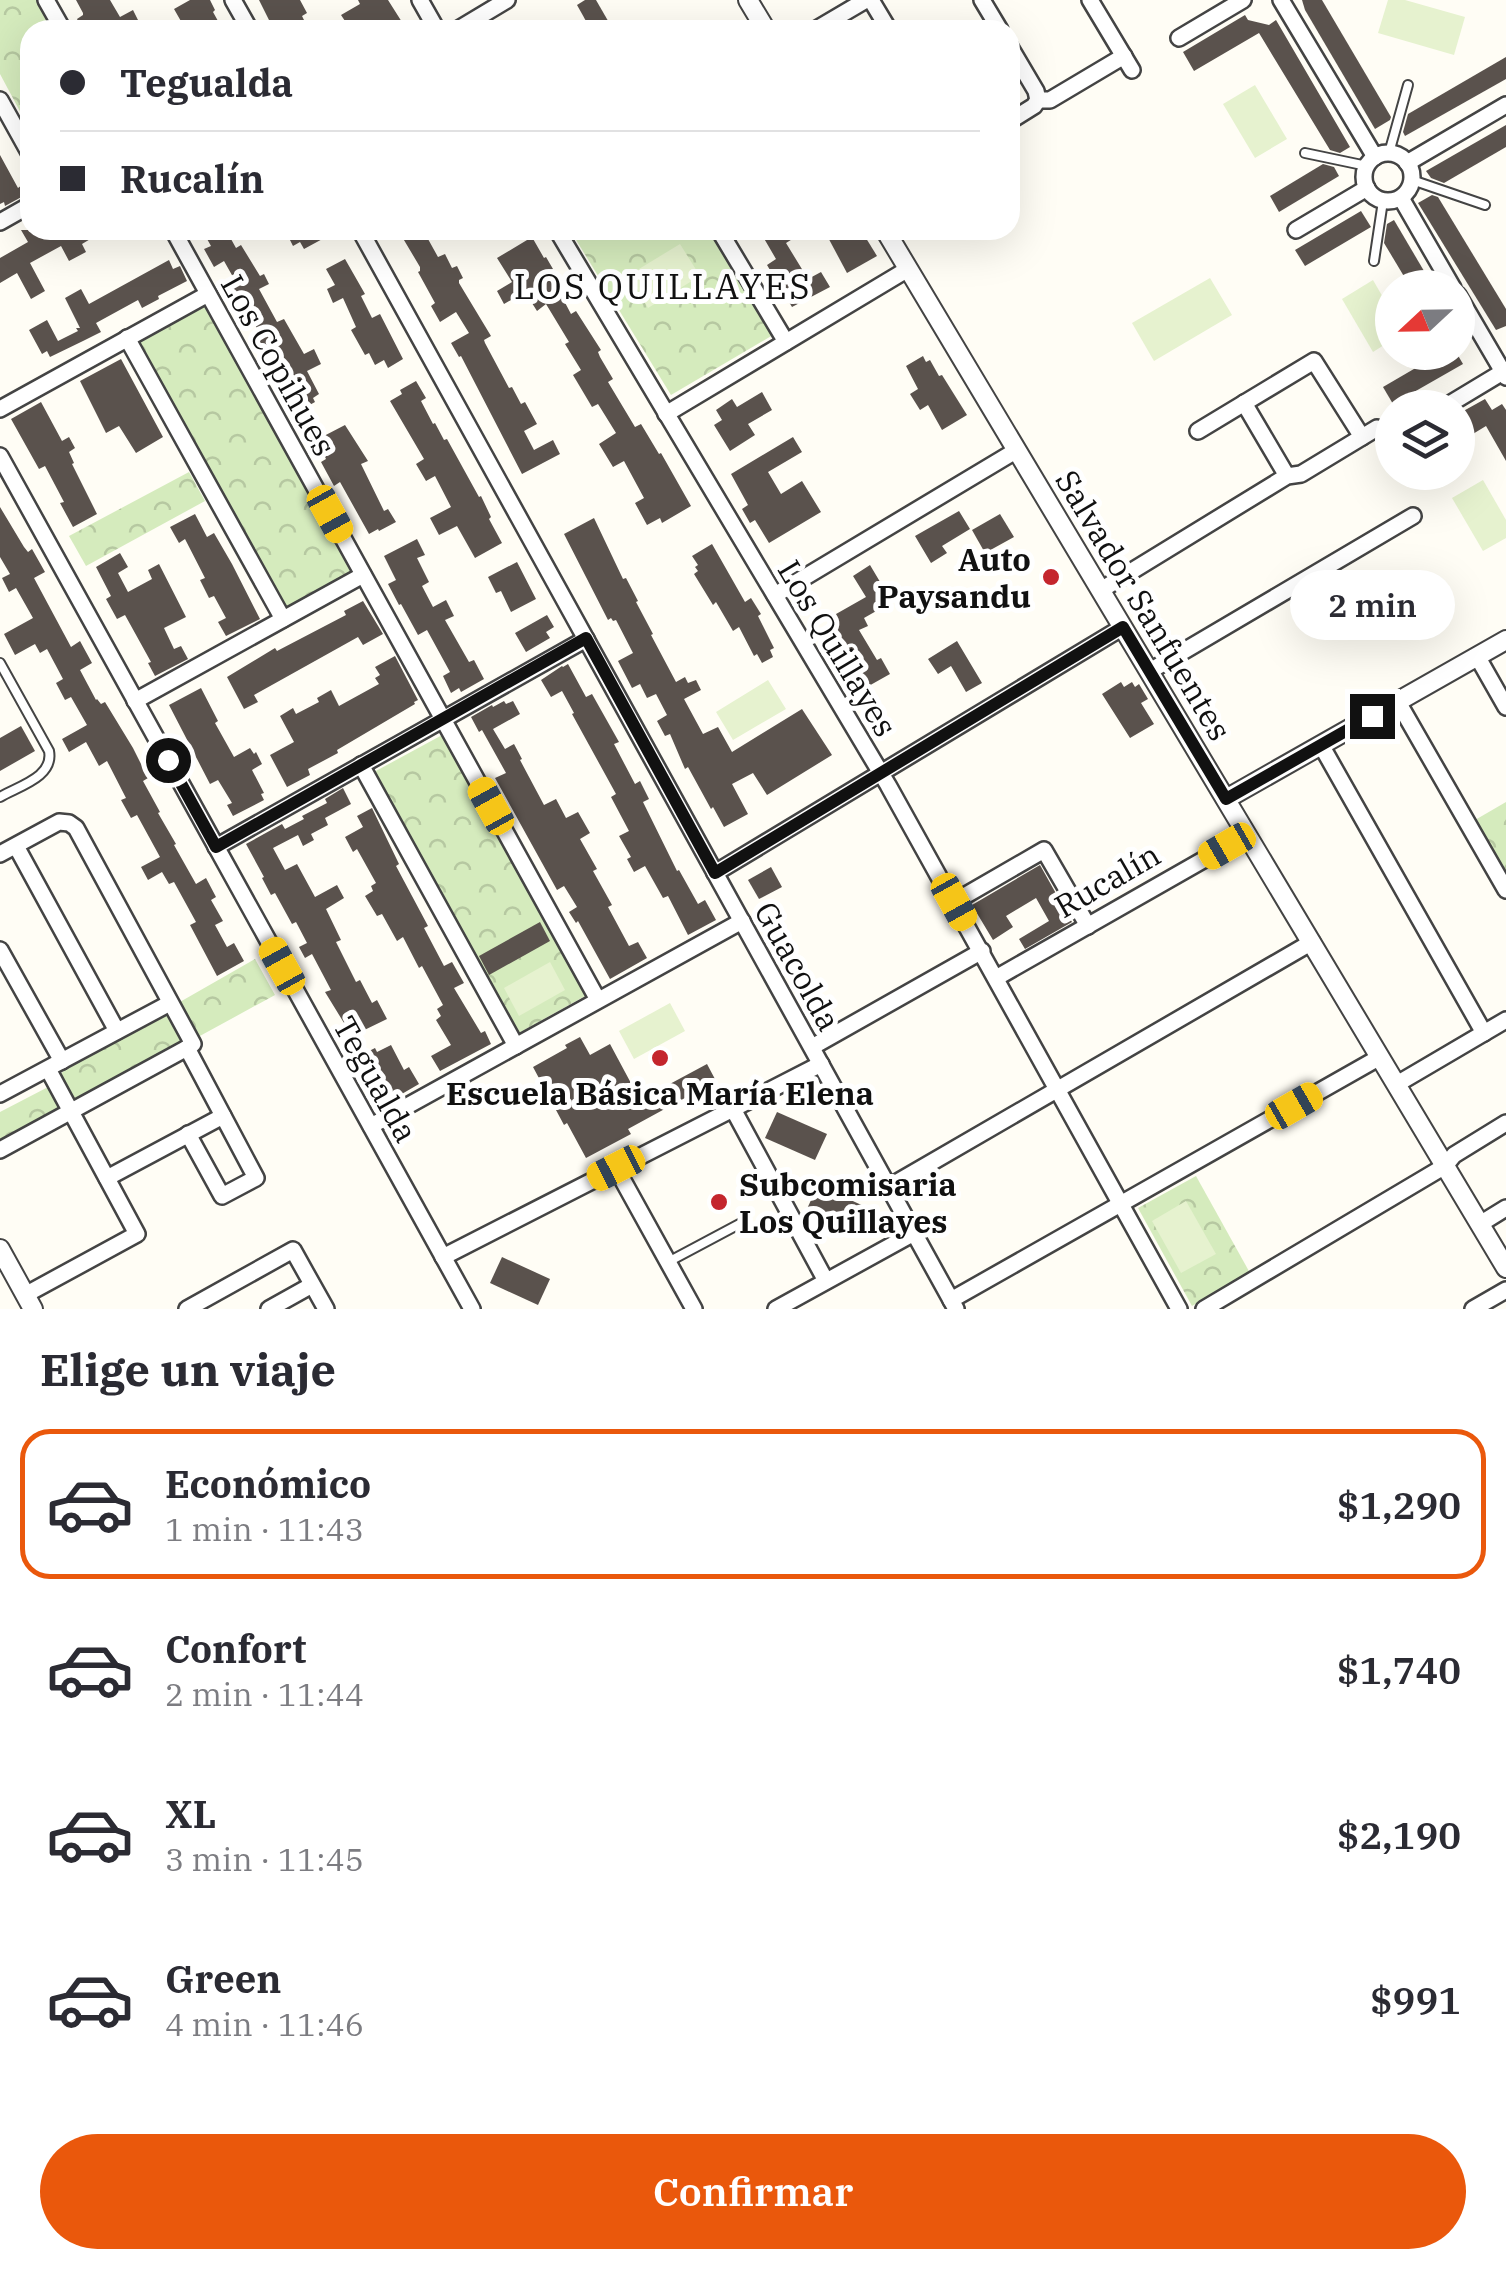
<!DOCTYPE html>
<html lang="es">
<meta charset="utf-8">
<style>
:root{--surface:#fff;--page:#f7f7f7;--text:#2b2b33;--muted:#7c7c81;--line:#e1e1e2;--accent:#ea580c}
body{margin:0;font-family:"IBM Plex Serif",serif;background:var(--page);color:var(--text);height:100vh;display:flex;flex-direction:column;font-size:38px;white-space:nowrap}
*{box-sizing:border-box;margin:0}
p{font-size:32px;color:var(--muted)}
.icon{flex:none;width:55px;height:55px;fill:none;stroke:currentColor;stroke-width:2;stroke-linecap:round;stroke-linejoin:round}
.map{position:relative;height:1309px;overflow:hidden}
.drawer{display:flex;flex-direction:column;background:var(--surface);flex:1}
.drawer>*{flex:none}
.hud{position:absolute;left:20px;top:20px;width:1000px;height:220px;border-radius:30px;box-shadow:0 10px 40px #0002;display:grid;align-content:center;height:220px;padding:0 40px;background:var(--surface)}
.needle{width:65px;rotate:248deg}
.controls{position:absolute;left:1375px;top:270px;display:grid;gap:20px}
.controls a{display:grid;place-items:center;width:100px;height:100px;border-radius:50%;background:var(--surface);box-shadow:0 10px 40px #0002;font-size:50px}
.end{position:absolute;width:45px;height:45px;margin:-22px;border:12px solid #111;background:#fff;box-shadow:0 0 0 5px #fff}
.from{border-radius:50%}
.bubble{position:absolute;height:70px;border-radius:35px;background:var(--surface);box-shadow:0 10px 40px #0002;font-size:32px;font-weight:600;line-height:70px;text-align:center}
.car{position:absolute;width:30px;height:60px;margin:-30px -15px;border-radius:12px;box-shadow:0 0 8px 2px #0007;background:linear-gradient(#f5c518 24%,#345 0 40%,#f5c518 0 76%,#345 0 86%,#f5c518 0)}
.hud b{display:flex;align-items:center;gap:35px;height:95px;font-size:38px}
.hud b+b{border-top:2px solid var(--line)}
.hud i{width:25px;height:25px;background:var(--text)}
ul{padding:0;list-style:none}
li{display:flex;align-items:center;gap:30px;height:150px;margin:0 20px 15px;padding:0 20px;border:5px solid transparent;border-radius:30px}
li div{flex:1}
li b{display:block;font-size:38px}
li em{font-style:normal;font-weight:600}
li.active{border-color:var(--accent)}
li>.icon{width:90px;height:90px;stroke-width:1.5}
h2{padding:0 40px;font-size:45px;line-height:120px}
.button{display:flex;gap:20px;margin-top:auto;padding:20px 40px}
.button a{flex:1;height:115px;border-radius:60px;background:var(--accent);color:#fff;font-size:40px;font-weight:600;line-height:115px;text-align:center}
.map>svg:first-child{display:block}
.park{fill:url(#park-crowns)}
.pitch{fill:#e6f2cf}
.building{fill:#5a524d}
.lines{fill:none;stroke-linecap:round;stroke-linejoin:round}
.service-casing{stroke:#444;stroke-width:12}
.minor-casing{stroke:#444;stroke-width:20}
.tertiary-casing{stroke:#444;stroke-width:22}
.service{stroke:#fff;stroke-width:8}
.minor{stroke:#fff;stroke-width:15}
.tertiary{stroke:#fff;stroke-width:18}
.route{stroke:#111;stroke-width:12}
.poi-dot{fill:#c4262e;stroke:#fff;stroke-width:4}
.labels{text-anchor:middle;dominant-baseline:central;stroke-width:10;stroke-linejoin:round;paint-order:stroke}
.street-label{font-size:32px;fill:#111;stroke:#fff}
.poi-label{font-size:32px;font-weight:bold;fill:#111;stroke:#fff;text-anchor:end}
.neighbourhood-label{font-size:35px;letter-spacing:2.5px;fill:#111;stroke:#fff}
</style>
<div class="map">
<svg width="1506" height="1309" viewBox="0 0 1506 1309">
<defs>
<pattern id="park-crowns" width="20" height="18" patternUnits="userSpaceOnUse" patternTransform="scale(2.5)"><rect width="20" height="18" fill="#d5ebbd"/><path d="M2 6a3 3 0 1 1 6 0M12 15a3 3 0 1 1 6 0" fill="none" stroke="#b6c8a1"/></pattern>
</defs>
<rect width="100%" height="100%" fill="#fffdf5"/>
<g class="park">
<polygon points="0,0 40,0 56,30 30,30 30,130 0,74"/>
<polygon points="570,230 710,230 773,335 671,395"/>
<polygon points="206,303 358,575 287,614 136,342"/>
<polygon points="189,472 205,501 86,566 69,536"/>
<polygon points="444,734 587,995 517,1034 374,772"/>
<polygon points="1506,802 1506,874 1475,820"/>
<polygon points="255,959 275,995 0,1145 0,1112 50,1086 68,1066"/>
<polygon points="1196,1176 1250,1273 1192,1306 1138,1208"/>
</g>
<g class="pitch">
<polygon points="1388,0 1405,0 1465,17 1454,55 1378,33"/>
<polygon points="1255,85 1287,139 1255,158 1223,104"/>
<polygon points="680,244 700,276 648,308 629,275"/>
<polygon points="1210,278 1232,315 1154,361 1132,323"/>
<polygon points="1373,280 1392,313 1392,340 1373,352 1342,299"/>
<polygon points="1483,480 1506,520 1506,538 1483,551 1452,498"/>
<polygon points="768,680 786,709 733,740 716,712"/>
<polygon points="550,962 565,990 519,1016 504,988"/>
<polygon points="670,1003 685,1031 634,1059 619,1031"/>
<polygon points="1186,1201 1216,1254 1181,1273 1152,1221"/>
</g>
<g class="building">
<polygon points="76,0 110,0 120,17 133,10 138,20 130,24 133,30 82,30 77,19 83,15 83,13"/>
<polygon points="190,0 210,0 215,10 213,12 223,30 186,30 174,9"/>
<polygon points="259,0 300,0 307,13 302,16 309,30 274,30"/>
<polygon points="358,0 388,0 407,30 328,30 345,21 341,15 360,4"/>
<polygon points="585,0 596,0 611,26 603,30 591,30 577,5"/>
<polygon points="1302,0 1322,0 1391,117 1390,120 1375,129 1305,10"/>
<polygon points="1245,15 1248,20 1269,25 1276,20 1350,147 1340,153 1330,150 1259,33 1194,71 1183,52"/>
<polygon points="1506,57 1506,79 1405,136 1403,132 1408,114"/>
<polygon points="1506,125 1506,147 1444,183 1431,178 1426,171"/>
<polygon points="0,155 18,188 22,185 27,194 5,206 4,202 0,204"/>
<polygon points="1323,164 1334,167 1339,176 1279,212 1270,196"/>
<polygon points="1432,195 1438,197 1506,309 1506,326 1496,330 1418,203"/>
<polygon points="1361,211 1371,227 1305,266 1295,250"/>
<polygon points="1394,220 1434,288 1411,288 1384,243 1387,224"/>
<polygon points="21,230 87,230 92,238 82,244 86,252 69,261 61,246 30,263 45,291 31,299 17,273 0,283 0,258 28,242"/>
<polygon points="202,230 226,230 236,248 241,245 260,276 264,274 269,284 259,289 277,322 284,319 304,354 314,349 321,364 307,371 319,394 313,398 315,402 297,412 289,396 293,394 272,353 263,358 252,336 259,332 241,299 237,301 230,288 237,284 224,261 214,267 204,249 211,246"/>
<polygon points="293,230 339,230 304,249 300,242 293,246 287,234"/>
<polygon points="398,230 423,230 438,257 445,254 452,268 457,266 463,278 459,280 459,283 491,336 484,340 485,343 509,388 512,387 521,404 525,402 537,424 524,431 534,450 553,440 560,454 522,474 461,356 459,357 451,343 469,333 456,312 440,322 431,306 435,303 418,272 420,271 420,267"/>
<polygon points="759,230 807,230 786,243 808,279 821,272 830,287 792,307 767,265 776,259"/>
<polygon points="824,230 861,230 877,256 847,273"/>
<polygon points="532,237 544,258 546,257 553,269 550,270 564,292 561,295 571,314 576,311 601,350 598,352 600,357 613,379 608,382 635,427 641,424 659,454 661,453 691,506 662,523 660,518 647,525 635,503 644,498 624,461 613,467 599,444 616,433 598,404 592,407 573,375 581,370 565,344 569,342 546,304 537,311 525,292 504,304 497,291 512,282 497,258"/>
<polygon points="345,259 365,294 361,296 372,318 380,314 403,359 388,368 384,360 375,365 369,353 365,355 351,330 356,327 343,298 333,303 327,289 335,285 326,269"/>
<polygon points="169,260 173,269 180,266 187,281 158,296 159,299 142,308 138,300 96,323 101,332 83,341 50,357 47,351 42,354 29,330 47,320 58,341 78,331 76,328 80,328 65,298 81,289 89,304"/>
<polygon points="1443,352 1456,352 1463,364 1393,404 1383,387"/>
<polygon points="923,356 926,362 930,360 939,376 942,375 967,415 942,430 928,405 920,410 910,394 918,389 906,366"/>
<polygon points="121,359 163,437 136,453 119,426 106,433 80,381"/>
<polygon points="416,381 426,398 421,401 433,424 435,423 444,440 447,439 479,497 481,496 491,517 489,519 502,543 475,558 457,526 439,535 430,518 451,507 435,476 426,481 416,464 424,459 390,401 402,394 400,390"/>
<polygon points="762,392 772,410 748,424 755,435 730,451 714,425 722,420 716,410 732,399 737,407"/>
<polygon points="1485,399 1492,410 1502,404 1506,410 1506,461 1486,426 1458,443 1458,414"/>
<polygon points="41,402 62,441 69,437 75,448 69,452 74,463 72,464 97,514 73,527 60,503 64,502 45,466 39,469 11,419"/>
<polygon points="345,425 368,461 361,464 384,511 388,509 396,522 379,531 378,529 369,534 340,482 334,486 321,462 326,459 318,443 321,441 320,438"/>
<polygon points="793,437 802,452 768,472 781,494 802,481 821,512 769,543 755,520 750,523 742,509 748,505 731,474"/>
<polygon points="0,507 24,547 28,552 32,549 45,572 34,578 71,647 80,641 92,663 80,670 96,700 97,699 101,704 105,702 133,748 148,778 143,781 160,812 158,813 176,844 174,845 196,884 206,878 216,897 211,900 223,921 215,925 227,947 234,943 244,961 217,976 190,925 196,922 174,882 169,884 162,872 148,880 141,867 160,857 137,815 131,818 121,800 126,798 107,761 99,766 86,742 69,752 62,739 87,725 71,697 65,700 56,683 63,679 47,649 40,653 35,644 15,655 4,634 33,618 16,588 9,592 2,578 10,574 0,557"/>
<polygon points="959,511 970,529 942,546 947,553 931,563 915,536"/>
<polygon points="195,514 207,537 214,533 232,564 260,619 226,636 218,622 226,618 214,596 209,598 200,580 205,578 185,539 179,543 170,527"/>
<polygon points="1000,514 1014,537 985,553 972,530"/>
<polygon points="594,518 623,579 626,578 638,601 636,602 653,634 651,635 676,682 685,677 688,683 696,680 701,690 684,699 703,734 718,727 732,752 802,709 832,755 767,795 753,773 732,784 748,814 724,827 713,807 711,809 688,767 685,769 670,734 665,736 657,721 667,715 656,694 647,698 640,684 632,688 618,661 633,653 616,620 613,621 611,618 608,620 564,534"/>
<polygon points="417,539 425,555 417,558 429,582 422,586 433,607 446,600 454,616 445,620 469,662 474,660 484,679 461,692 459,688 451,693 443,676 450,672 427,630 418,635 401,604 399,605 388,584 396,580 384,556"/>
<polygon points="712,544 745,602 751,598 761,614 758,616 774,648 770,650 773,657 762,663 757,654 754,656 739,627 733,631 716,602 713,605 694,574 698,571 695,567 698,565 692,556"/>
<polygon points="120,553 128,567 118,573 128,592 152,579 148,570 159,564 186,617 164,628 174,649 181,646 188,659 155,676 148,663 151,662 125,615 117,619 106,599 111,596 96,567"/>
<polygon points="517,562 536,599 511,612 501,591 496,593 488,577"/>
<polygon points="870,565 892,602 864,618 868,626 859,630 877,660 881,658 890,674 858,692 851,679 856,676 842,654 847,651 829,618 866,597 853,576"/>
<polygon points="363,601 383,634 363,645 358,637 254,695 258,702 244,709 227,677 275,648 277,651 346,615 344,611"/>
<polygon points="547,615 554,627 546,632 550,638 526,652 515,633"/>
<polygon points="957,641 982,683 966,692 951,666 938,674 928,659"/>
<polygon points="395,656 418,700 414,702 415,704 337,750 338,753 308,769 310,775 287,787 270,755 294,742 280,716 293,708 296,714 319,702 317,698 331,690 339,706 379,684 375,678 380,675 375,667"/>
<polygon points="568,664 586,697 592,694 619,742 614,744 635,784 640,781 649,799 643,802 677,871 679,870 698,904 705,900 716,920 688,935 668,896 663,898 645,866 634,872 627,859 631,857 619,836 629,831 611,797 616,794 572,714 574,713 562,691 551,697 541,680 562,666 563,667"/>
<polygon points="1121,682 1124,687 1132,682 1135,687 1139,684 1148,699 1141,703 1154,724 1130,738 1102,694"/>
<polygon points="201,688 218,721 215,723 234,757 250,748 254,754 256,752 262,764 252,770 264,793 261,794 264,800 233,816 227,805 232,803 218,780 210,784 169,705"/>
<polygon points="504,701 506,704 513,701 520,714 493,729 505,749 514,744 522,759 520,760 544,805 556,799 566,818 578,812 590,833 580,839 597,869 593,871 612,905 608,907 629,946 638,942 647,958 610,979 578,921 576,923 569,912 577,907 564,886 557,890 495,778 506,773 482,730 479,732 471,717 492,705 493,707"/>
<polygon points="21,726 35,751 0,771 0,738"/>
<polygon points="343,788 351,804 325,818 328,825 311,834 314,840 303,846 298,835 273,848 285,870 297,864 315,897 337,885 344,898 326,909 341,940 336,942 356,982 360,980 372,1003 377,1000 387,1019 352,1036 325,992 331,990 312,954 305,958 299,947 307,943 296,922 292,924 275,893 271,895 262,878 264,877 246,844 282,824 285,829 304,819 302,816 327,803 325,799"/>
<polygon points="372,808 399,864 396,866 428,926 424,928 444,966 452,962 464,983 454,988 481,1033 485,1031 491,1044 440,1071 431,1056 451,1045 436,1020 441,1016 437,1009 443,1005 422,966 419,968 403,937 397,941 382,914 377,916 365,896 373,891 371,886 376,883 357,849 353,852 345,837 363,827 357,816"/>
<polygon points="1040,865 1072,922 1025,949 1019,939 1049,921 1036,898 1006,916 1013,927 993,940 972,905"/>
<polygon points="771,867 782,887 759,899 748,880"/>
<polygon points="540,922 550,941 489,975 479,956"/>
<polygon points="580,1037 590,1055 610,1044 640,1100 707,1064 716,1081 628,1129 631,1134 586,1158 567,1123 564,1125 533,1067 567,1048 565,1045"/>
<polygon points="391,1045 404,1070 409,1067 419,1084 388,1102 365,1059 367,1057 365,1053 375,1048 377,1052"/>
<polygon points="777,1112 827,1134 815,1160 765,1138"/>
<polygon points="818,1185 868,1208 856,1234 806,1211"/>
<polygon points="502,1257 550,1279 538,1305 490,1283"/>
</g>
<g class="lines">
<g class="service-casing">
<g id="service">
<polyline points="1305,153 1367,166"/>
<polyline points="1389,153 1408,85"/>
<polyline points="1412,180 1485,205"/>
<polyline points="1374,261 1383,201"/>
<path d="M 0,663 L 49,751 C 54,777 19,786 0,797"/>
<polyline points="668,1262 745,1221"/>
</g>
</g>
<g class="minor-casing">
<g id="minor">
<polyline points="46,0 63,30"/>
<polyline points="233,0 250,30"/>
<polyline points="420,0 437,30"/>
<polyline points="871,0 889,30"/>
<polyline points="982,0 1000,30"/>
<polyline points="1090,0 1132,70"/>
<polyline points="1281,0 1375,157"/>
<polyline points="457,30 507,0"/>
<polyline points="815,30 866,0"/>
<polyline points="1179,38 1243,0"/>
<polyline points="1010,47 1036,91 1038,100"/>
<polyline points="0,100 30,154"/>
<polyline points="1038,100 1050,100 1124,56"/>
<polyline points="1010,121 1034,106 1038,100"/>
<circle cx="1388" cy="177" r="24"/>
<polyline points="1407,163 1506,105"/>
<polyline points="1401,198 1453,288"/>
<polyline points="0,222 30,205"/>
<polyline points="173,230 598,1000"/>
<polyline points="360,230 956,1309"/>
<polyline points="557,230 888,785 1179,1309"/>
<polyline points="719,230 786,342"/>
<polyline points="1296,230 1367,188"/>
<polyline points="1458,295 1506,377"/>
<polyline points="127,338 283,619"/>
<polyline points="1244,403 1287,476"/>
<polyline points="1443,408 1506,370"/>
<polyline points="0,409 208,294"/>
<polyline points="666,414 908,269"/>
<polyline points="1198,431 1314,361 1362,437"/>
<polyline points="0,456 472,1309"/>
<polyline points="1101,590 1287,476 1301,474 1377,428"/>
<polyline points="775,595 1017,450"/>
<polyline points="1477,656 1506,707"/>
<polyline points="1150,671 1413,516"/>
<polyline points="135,701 363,575"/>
<polyline points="1398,702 1506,890"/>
<polyline points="1321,745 1484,1033"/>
<polyline points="361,765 516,1046"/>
<polyline points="16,846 117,1031"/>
<polyline points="216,847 586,639"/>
<polyline points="0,854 59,822 69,823 76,828 193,1044 187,1048"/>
<polyline points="715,873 1123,627"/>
<polyline points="954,902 1044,850 1088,926"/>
<polyline points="0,950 62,1061"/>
<polyline points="996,978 1247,835"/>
<polyline points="812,1047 982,951"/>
<polyline points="187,1048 256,1178 222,1196 188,1134"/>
<polyline points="1397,1084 1506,1020"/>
<polyline points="0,1094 170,1003"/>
<polyline points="733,1109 826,1281"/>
<polyline points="371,1126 742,921"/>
<polyline points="0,1150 187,1048"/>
<polyline points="616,1168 694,1309"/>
<polyline points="107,1178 223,1116"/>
<polyline points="889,1187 1312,942"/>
<polyline points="1480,1224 1506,1208"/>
<polyline points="443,1257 821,1064"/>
<polyline points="25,1295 137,1234 48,1069"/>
<polyline points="951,1300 1380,1057"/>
<polyline points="187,1309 293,1250 326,1309"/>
<polyline points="269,1309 312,1285"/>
<polyline points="776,1309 914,1233"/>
<polyline points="1204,1309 1445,1166 1454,1155 1506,1123"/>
<polyline points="1473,1309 1506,1290"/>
</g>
</g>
<g class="tertiary-casing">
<g id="tertiary">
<polyline points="748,0 766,30"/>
<polyline points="885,230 1506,1268"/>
<polyline points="1226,799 1506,640"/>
<polyline points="0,1249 33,1309"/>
</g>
</g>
<use href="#service" class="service"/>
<use href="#minor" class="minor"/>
<use href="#tertiary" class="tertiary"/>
</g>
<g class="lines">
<polyline class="route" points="168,760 216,847 586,638 715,873 1123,627 1226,799 1372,716"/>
</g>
<g class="poi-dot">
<circle cx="1051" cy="577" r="10"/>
<circle cx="660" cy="1058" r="10"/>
<circle cx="719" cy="1202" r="10"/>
</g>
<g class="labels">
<g class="street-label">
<text transform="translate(279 365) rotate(61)">Los Copihues</text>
<text transform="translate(1144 605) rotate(59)">Salvador Sanfuentes</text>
<text transform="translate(838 648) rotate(59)">Los Quillayes</text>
<text transform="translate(1107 880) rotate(-30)">Rucalín</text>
<text transform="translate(798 966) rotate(61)">Guacolda</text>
<text transform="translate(376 1079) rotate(61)">Tegualda</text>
</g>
<g class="poi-label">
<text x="1031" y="559">Auto<tspan x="1031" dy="37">Paysandu</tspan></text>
<text x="660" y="1093" text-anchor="middle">Escuela Básica María Elena</text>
<text x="739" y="1184" text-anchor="start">Subcomisaria<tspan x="739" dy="37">Los Quillayes</tspan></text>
</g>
<g class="neighbourhood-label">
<text x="663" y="286">LOS QUILLAYES</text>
</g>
</g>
</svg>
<div class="controls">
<a><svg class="needle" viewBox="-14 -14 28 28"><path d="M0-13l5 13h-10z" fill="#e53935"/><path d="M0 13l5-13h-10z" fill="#7c7c81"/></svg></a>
<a><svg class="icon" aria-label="layers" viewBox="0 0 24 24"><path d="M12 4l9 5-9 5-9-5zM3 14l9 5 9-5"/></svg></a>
</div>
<i class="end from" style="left:168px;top:760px"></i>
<i class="end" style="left:1372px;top:716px"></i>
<div class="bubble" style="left:1290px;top:570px;width:165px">2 min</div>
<i class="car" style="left:330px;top:514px;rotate:151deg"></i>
<i class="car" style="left:491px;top:806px;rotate:331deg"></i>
<i class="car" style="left:1227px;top:846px;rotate:240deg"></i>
<i class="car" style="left:954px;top:902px;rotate:151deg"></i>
<i class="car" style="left:282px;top:966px;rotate:331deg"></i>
<i class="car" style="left:1294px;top:1106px;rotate:60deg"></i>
<i class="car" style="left:616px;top:1168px;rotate:243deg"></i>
<div class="hud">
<b><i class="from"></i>Tegualda</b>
<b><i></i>Rucalín</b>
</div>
</div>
<section class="drawer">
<h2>Elige un viaje</h2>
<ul>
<li class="active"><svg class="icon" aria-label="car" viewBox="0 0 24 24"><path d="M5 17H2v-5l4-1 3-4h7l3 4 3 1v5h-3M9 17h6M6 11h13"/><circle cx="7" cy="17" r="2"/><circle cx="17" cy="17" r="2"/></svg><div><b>Económico</b><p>1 min · 11:43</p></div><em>$1,290</em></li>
<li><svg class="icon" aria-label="car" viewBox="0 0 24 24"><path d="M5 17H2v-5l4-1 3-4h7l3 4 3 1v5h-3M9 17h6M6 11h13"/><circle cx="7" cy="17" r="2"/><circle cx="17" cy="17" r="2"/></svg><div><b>Confort</b><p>2 min · 11:44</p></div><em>$1,740</em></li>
<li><svg class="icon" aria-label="car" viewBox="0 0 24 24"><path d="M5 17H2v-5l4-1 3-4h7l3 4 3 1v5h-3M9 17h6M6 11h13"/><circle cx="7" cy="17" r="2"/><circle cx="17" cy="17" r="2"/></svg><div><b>XL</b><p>3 min · 11:45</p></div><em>$2,190</em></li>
<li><svg class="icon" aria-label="car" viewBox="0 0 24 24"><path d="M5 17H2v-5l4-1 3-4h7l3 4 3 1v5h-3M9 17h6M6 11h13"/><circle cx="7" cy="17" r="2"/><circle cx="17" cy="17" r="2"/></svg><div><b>Green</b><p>4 min · 11:46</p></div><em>$991</em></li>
</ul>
<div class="button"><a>Confirmar</a></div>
</section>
